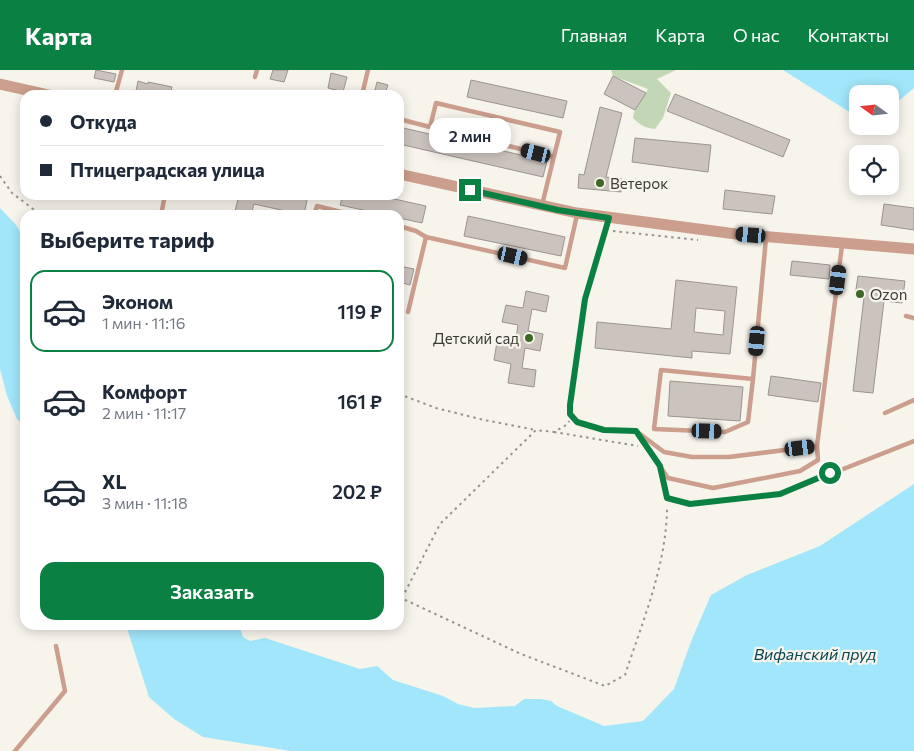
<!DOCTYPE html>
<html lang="ru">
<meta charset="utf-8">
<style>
:root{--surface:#fff;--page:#f2f2f3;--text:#1f2937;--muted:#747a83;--line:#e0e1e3;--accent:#0b8043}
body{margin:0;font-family:Commissioner,sans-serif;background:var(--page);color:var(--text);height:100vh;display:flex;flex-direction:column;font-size:19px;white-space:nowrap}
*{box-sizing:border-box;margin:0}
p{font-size:16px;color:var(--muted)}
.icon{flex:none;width:28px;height:28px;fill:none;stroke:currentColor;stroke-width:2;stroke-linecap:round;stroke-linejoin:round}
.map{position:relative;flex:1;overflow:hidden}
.drawer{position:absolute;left:20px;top:140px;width:384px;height:420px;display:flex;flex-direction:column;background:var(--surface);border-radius:15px;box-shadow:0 2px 12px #0003}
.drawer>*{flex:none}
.banner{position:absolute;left:20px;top:20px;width:384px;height:110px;border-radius:15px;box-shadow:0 2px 12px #0003;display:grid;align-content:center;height:110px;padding:0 20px;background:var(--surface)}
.needle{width:32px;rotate:285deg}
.fabs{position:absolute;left:849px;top:15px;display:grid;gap:10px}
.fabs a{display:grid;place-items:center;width:50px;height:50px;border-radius:10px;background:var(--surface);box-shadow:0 2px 12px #0003;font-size:25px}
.end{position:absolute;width:22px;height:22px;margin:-11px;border:6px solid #0b8043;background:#fff;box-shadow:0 0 0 2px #fff}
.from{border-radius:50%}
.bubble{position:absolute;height:35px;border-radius:15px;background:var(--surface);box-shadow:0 2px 12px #0003;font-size:16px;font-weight:600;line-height:35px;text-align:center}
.car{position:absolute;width:15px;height:30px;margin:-15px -8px;border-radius:6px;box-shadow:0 0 4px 1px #0007;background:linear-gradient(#222 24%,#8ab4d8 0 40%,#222 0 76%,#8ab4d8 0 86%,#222 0)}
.banner b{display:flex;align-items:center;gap:18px;height:48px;font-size:19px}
.banner b+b{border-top:1px solid var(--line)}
.banner i{width:12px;height:12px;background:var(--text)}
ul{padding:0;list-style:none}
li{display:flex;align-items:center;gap:15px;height:82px;margin:0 10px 8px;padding:0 10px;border:2px solid transparent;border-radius:15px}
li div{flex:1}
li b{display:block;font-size:19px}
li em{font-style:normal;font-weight:600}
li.active{border-color:var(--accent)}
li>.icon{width:45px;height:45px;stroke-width:1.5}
h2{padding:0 20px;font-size:22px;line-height:60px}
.cta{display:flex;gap:10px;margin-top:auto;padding:10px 20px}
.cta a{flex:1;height:58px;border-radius:15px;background:var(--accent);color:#fff;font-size:20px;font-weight:600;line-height:58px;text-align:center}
header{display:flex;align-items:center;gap:30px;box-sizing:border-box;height:70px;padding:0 25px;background:var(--accent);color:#fff}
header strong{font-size:24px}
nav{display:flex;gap:28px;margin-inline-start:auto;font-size:18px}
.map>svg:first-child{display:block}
.green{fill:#c2d7b5}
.water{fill:#a1e6fa}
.building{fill:#cbc3be;stroke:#9c948f;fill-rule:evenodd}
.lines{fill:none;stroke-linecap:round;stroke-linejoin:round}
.path{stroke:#96948f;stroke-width:2;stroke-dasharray:2.5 4;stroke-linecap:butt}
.service{stroke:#cc9e8d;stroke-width:4.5}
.tertiary{stroke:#cc9e8d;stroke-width:11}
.route{stroke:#0b8043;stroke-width:6}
.poi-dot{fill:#3e6825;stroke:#f7f4ec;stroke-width:2}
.labels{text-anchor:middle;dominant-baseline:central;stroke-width:4.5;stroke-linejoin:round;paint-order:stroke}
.poi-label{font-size:15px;fill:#3b3a37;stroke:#f7f4ec;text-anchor:start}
.water-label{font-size:16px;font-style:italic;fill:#074655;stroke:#f7f4ec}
</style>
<header>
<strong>Карта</strong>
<nav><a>Главная</a><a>Карта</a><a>О нас</a><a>Контакты</a></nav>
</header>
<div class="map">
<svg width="914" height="681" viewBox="0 0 914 681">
<rect width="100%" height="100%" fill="#f7f4ec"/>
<path class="green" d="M 611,0 L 676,0 L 657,9 L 671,23 L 663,48 L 655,59 C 645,58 640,55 633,48 L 634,42 L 648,19 L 613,6 Z"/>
<g class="water">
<polygon points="783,0 914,0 914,18 890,38 890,24 858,24 857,43 851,43"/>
<polygon points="0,138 16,155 25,171 25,356 17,349 7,326 0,299"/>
<polygon points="914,414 914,681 291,681 203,667 174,649 149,627 126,555 239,555 243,567 250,571 265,568 360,599 377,596 393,610 443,626 458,634 474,638 515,636 524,629 541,629 551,631 557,636 604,656 643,651 674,619 692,569 711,525 747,505 820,476"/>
</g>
<g class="building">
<polygon points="96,0 116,4 114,12 94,8"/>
<polygon points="273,0 288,0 284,12 270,9"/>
<polygon points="331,3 347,7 343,22 328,18"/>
<polygon points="613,6 646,23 635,40 604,24"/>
<polygon points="471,10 567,31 563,48 467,27"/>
<polygon points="138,11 148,14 148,12 172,17 170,25 153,25 136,21"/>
<polygon points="377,12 388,15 385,23 375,20"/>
<polygon points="675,24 790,70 783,87 667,41"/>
<polygon points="600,37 622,43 606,107 622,109 621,122 578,118 579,104 584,105"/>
<polygon points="399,57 547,91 543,107 399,74"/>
<polygon points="635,68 711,75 708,102 632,92"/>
<polygon points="725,120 775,126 772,144 723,139"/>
<polygon points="239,125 308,125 304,145 254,134 251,145 234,145"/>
<polygon points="343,125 376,125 426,136 422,153 399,148 399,145 386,145 340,135"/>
<polygon points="884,134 914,138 914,160 881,155"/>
<polygon points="468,146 565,167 561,186 464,166"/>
<polygon points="792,191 830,195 829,209 790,205"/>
<polygon points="399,196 414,199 410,215 399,212"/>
<polygon points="858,206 905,211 902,233 884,231 873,323 853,321 864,227 855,226"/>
<path d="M 676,210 L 737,217 L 730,284 L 692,281 L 692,288 L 595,278 L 597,252 L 671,259 ZM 696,238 L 725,241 L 723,265 L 694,262 Z"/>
<polygon points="526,221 549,226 546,242 532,239 528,261 543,264 540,281 525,278 522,298 536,300 534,317 508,313 511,294 494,290 497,272 515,275 518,255 502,252 506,235 523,238"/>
<polygon points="771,306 821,313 818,332 768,325"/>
<polygon points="670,311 743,317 740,351 668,346"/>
</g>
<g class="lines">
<g class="path">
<polyline points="0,106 12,123 41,145"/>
<polyline points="613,161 698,170"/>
<polyline points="399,324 436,338 484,350 536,360"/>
<polyline points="554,362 638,376"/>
<path d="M 399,527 L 521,584 L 605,616 L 625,605 C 643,550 667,494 667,436"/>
<polyline points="402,528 440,454 536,360 554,362 568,354 569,351"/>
</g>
<g class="service">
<polyline points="255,7 257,0"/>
<polyline points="115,25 122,0"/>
<polyline points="362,25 368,0"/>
<polyline points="399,49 430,57"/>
<polyline points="542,135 560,62 436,33 430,57 554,87"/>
<polyline points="161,145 165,125"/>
<polyline points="314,145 317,136 353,145"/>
<polyline points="609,149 585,229 570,335 570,344 577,352 604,360 636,361 664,382 692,387 729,387 817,376 842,175"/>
<polyline points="399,156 416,161 426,167 565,198 577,145"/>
<polyline points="408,242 426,167"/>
<polyline points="906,246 914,248"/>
<polyline points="753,309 748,352 725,362 654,359 661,300 753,309 766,168"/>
<polyline points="885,343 914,330"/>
<polyline points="638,364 668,408 713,418 800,401 818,390 817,376"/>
<polyline points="659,396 667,428 690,434 780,424 914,371"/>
<polyline points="15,681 65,621 56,576"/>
</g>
<g class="tertiary">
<polyline points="0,14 49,25"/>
<polyline points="399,104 577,143 736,164 914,179"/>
</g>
</g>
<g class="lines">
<polyline class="route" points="470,120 558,140 609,148 585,229 570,335 570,344 577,352 604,360 636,361 660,396 667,428 690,434 780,424 830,403"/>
</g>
<g class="poi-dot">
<circle cx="600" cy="113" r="5"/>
<circle cx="860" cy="224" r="5"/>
<circle cx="529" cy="268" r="5"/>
</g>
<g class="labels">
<g class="poi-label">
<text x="610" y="113">Ветерок</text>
<text x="870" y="224">Ozon</text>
<text x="519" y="268" text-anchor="end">Детский сад</text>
</g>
<g class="water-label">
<text x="815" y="583">Вифанский пруд</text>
</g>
</g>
</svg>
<div class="fabs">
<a><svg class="needle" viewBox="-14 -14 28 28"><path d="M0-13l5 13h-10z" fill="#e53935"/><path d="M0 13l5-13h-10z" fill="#747a83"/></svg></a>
<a><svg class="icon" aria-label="locate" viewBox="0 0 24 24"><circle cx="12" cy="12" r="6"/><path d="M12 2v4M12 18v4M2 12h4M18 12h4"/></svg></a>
</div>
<i class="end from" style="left:830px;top:403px"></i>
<i class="end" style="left:470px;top:120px"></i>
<div class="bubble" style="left:429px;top:48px;width:82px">2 мин</div>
<i class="car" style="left:536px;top:83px;rotate:284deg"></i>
<i class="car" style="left:751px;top:165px;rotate:275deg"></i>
<i class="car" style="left:513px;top:186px;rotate:103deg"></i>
<i class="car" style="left:838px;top:210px;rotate:7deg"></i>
<i class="car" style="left:757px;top:271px;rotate:185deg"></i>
<i class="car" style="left:707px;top:361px;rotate:92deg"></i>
<i class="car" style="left:800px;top:378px;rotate:83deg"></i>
<div class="banner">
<b><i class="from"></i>Откуда</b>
<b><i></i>Птицеградская улица</b>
</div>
<section class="drawer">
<h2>Выберите тариф</h2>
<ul>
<li class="active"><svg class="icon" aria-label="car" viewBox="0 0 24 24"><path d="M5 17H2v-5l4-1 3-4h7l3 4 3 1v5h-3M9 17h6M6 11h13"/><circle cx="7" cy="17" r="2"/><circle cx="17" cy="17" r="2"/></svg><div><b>Эконом</b><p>1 мин · 11:16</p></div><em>119 ₽</em></li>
<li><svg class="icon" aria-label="car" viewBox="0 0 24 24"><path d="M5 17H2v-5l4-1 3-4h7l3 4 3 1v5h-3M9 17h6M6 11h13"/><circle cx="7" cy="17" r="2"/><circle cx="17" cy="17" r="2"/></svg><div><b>Комфорт</b><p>2 мин · 11:17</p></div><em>161 ₽</em></li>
<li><svg class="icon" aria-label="car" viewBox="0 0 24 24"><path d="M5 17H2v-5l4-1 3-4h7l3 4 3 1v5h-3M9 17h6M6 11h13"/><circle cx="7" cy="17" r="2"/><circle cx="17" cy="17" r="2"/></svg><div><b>XL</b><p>3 мин · 11:18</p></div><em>202 ₽</em></li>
</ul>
<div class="cta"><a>Заказать</a></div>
</section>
</div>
